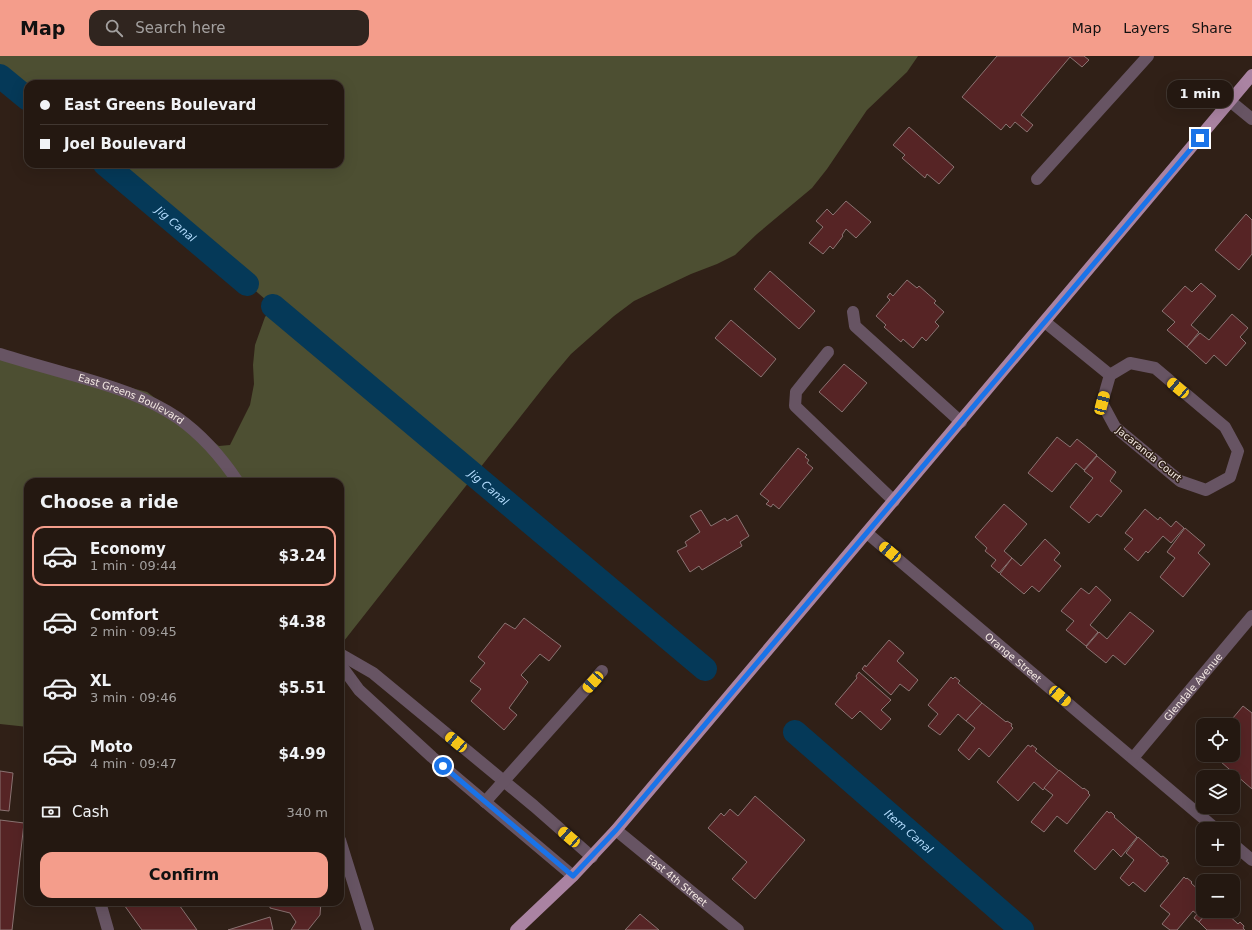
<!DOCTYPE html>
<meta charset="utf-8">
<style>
:root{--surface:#241811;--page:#30251f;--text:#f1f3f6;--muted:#a3a09f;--line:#413731;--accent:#f49d8b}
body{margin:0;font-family:"DejaVu Sans",sans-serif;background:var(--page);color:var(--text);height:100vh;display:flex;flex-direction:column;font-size:15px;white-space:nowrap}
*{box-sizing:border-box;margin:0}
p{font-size:13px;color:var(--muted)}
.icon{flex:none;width:22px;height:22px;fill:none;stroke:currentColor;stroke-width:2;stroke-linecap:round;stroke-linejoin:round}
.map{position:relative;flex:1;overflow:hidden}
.sheet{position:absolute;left:24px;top:422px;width:320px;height:428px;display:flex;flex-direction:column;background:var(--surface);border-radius:12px;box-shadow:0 4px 16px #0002,0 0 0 1px var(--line)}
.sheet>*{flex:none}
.banner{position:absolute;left:24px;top:24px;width:320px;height:88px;border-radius:12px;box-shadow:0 4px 16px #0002,0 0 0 1px var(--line);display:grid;align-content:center;height:88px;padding:0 16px;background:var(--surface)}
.fabs{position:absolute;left:1196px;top:662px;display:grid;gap:8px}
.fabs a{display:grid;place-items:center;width:44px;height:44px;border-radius:8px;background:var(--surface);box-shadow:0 4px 16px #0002,0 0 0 1px var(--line);font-size:20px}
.end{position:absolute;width:18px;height:18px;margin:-9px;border:5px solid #1a73e8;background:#fff;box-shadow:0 0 0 2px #fff}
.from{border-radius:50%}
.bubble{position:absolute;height:28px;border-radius:12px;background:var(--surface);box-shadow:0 4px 16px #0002,0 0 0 1px var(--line);font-size:13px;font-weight:700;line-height:28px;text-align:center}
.car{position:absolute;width:12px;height:24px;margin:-12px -6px;border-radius:5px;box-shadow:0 0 3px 1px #0007;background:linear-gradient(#f5c518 24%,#345 0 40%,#f5c518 0 76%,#345 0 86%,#f5c518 0)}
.banner b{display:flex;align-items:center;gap:14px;height:38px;font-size:15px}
.banner b+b{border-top:1px solid var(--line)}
.banner i{width:10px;height:10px;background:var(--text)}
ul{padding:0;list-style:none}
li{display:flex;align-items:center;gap:12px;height:60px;margin:0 8px 6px;padding:0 8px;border:2px solid transparent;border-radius:12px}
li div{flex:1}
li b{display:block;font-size:15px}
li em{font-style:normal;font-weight:700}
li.selected{border-color:var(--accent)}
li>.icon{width:36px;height:36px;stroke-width:1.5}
h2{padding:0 16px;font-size:18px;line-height:48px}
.pay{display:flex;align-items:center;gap:10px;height:44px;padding:0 16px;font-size:15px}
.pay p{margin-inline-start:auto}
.cta{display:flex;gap:8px;margin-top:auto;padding:8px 16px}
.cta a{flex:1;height:46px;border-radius:12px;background:var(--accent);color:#111;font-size:16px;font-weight:700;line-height:46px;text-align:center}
header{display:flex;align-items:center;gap:24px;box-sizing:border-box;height:56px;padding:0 20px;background:var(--accent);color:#111}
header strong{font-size:19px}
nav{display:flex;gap:22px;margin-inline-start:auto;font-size:14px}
.search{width:280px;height:36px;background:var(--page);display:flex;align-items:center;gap:10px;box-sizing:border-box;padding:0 14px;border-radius:12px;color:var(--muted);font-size:15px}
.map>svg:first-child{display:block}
.green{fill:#4d4f32}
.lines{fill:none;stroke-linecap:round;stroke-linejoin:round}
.canal{stroke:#053958;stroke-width:24}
.building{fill:#562425;stroke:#8a7372}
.minor{stroke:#675463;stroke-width:12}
.major{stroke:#aa83a2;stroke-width:12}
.route{stroke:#1a73e8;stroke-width:5}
.labels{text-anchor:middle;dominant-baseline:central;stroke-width:3;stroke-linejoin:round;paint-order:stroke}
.street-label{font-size:10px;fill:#f5eae4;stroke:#302017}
.water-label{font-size:11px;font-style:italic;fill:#b2dbfc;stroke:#302017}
</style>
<header>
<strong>Map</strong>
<div class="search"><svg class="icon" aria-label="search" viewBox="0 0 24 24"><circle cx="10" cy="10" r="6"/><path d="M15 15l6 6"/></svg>Search here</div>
<nav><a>Map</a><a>Layers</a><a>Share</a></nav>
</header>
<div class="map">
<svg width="1252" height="874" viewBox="0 0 1252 874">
<rect width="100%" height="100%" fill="#302017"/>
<polygon class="green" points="0,0 918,0 907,16 867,54 827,113 812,132 757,178 735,199 717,208 691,218 634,245 614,260 571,298 550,323 340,590 340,426 28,426 28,671 0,668 0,297 147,336 219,390 230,389 250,349 254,328 253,309 255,289 265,261 274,251 110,108 340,108 340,28 28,28 28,36 0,12"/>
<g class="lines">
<g class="canal">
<polyline points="0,20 28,43"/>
<path id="s1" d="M 105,108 L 247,228"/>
<path id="s2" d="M 273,250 L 705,613"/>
<path id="s3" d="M 795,676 L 1022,874"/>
</g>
</g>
<g class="building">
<polygon points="997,0 1084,0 1089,4 1082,11 1070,1 1021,59 1033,69 1027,76 1015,66 1010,72 1006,68 1001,74 962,41"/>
<polygon points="909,71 954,111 939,128 927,118 925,122 902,102 905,99 893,89"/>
<polygon points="846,145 871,166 856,182 846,173 842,179 843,180 833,193 830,190 823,198 809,187 823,171 816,165 827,153 833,159"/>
<polygon points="1246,158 1252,164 1252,198 1239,214 1215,194"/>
<polygon points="770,215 815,255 799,273 754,233"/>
<polygon points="907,224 917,232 919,230 936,245 934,247 944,256 935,266 939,270 926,285 922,281 913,292 903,283 901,286 884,271 886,269 876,260 890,244 887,241 890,237 893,240"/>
<polygon points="1201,227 1216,240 1191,269 1199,276 1187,291 1167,274 1175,266 1162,255 1185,230 1192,236"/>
<polygon points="1232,258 1248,272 1240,281 1246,287 1226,310 1214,299 1206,308 1187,291 1200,277 1209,284"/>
<polygon points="731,264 776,303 761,321 715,282"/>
<polygon points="844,308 867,327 842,356 819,336"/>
<polygon points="1057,381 1070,391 1077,383 1097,399 1084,414 1076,407 1052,436 1028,417"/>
<polygon points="798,392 807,399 805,401 809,404 807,407 813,412 779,453 773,448 771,451 766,448 769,445 760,438"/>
<polygon points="1097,400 1116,416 1110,425 1122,435 1101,461 1097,458 1089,467 1070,451 1093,422 1084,415"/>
<polygon points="1004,448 1027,468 1004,495 1012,502 999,517 991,510 996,504 985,495 987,492 975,481"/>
<polygon points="1145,453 1158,464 1160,461 1171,471 1176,465 1184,472 1171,487 1163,480 1148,497 1146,495 1138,505 1124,493 1133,483 1125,477"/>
<polygon points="701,454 711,470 725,462 727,465 737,459 749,480 740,486 742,490 702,514 699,510 690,516 677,495 687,490 685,486 700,476 690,460"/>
<polygon points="1185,472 1205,489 1198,497 1210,508 1183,541 1160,521 1175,502 1167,496"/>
<polygon points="1045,483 1060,497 1054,504 1061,510 1039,536 1032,530 1024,538 1000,518 1012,502 1021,510"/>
<polygon points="1096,530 1111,544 1090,569 1098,576 1086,590 1066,574 1074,565 1061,555 1081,532 1089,538"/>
<polygon points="1130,556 1154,575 1125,609 1113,599 1106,607 1086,591 1099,576 1107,583"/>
<polygon points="524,562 561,590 549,605 540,598 521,619 528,626 509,652 517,659 504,674 471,645 481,633 470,625 485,607 478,601 505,567 515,573"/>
<polygon points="889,584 904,597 897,605 918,624 909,635 900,628 891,639 862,613 865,609 866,611"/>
<polygon points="859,616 891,644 881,654 891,663 881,674 860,655 852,663 835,648 857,622 856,620"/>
<polygon points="951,621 953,623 955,621 960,625 958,627 982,647 966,665 958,658 940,679 928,670 938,658 928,649"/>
<polygon points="982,647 1006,666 1007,665 1012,668 1011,670 1013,672 989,701 979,692 969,704 958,694 975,672 966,665"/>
<polygon points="1243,650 1252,657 1252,733 1213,699 1233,699 1233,669 1227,669"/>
<polygon points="1028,689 1031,691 1032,689 1037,693 1035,695 1059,715 1043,734 1034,726 1018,745 997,726"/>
<polygon points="1059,714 1083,733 1084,732 1089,736 1088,737 1090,739 1067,768 1057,760 1044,776 1031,766 1053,739 1044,732"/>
<polygon points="0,715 13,717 9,755 0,754"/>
<polygon points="755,740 805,784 755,843 732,823 747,806 708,772 721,757 724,760 730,753 738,760"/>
<polygon points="1107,755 1109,757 1111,756 1115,760 1114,761 1137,781 1121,801 1113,793 1095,814 1074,795"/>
<polygon points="0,764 24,767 12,874 0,874"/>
<polygon points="1138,781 1161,801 1163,800 1168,804 1166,805 1169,807 1145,836 1133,826 1129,830 1120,822 1134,804 1126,797"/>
<polygon points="1184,821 1186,823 1187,822 1192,826 1191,827 1203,838 1203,855 1208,855 1199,866 1194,862 1197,858 1193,855 1177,874 1170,874 1162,868 1170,858 1160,850"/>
<polygon points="122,846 177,846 197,874 142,874"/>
<polygon points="270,846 321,846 320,859 308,874 291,874 296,866 290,857 270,852"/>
<polygon points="1209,855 1224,855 1238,868 1240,866 1244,870 1243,872 1245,874 1207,874 1199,866"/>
<polygon points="640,858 659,874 625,874"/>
<polygon points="270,861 273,874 228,874"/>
</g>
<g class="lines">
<g class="minor">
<polyline points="1230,45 1252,63"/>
<polyline points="1037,123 1148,0"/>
<polyline points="853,256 855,270 961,366"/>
<polyline points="1045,266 1110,319"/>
<polyline points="828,296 796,336 795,350 894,445"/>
<path id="s4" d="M 0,298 C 25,306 51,313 76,320 C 111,330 147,341 178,362 C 202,379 222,402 238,426"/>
<polygon points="1130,307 1155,312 1225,371 1238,395 1230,421 1206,434 1180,425 1115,371 1102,347 1110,319"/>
<path id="s5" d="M 867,477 L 1216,773"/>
<polyline points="340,598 373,617 534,750 592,801"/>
<polyline points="340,608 359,634 432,701 573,820"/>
<path id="s6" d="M 1133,702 L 1252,560"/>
<polyline points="485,746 602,615"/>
<path id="s7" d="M 616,774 L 738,874"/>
<polyline points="340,784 368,874"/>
<polyline points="1233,788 1252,804"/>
<polyline points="100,846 108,874"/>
</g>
<polyline class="major" points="516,874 573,820 616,774 1252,19"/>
</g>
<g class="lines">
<polyline class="route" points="443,710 573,820 616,774 1200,82"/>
</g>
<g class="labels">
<g class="street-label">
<text stroke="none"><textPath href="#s4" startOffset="139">East Greens Boulevard</textPath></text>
<text transform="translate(1149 398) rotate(39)">Jacaranda Court</text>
<text stroke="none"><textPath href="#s5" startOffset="192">Orange Street</textPath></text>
<text stroke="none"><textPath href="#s6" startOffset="93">Glendale Avenue</textPath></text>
<text stroke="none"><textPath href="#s7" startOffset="79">East 4th Street</textPath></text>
</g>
<g class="water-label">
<text stroke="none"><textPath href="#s1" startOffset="93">Jig Canal</textPath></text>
<text stroke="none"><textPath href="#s2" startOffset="282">Jig Canal</textPath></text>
<text stroke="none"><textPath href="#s3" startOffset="151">Item Canal</textPath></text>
</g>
</g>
</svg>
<div class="fabs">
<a><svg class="icon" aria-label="locate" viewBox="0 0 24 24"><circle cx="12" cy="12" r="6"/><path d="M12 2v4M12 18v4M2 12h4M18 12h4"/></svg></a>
<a><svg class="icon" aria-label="layers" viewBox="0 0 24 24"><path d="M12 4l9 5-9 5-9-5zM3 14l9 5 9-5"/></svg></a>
<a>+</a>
<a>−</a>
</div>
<i class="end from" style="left:443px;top:710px"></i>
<i class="end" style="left:1200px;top:82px"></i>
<div class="bubble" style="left:1167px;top:24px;width:66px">1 min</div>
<i class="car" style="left:1178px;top:332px;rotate:310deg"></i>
<i class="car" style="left:1102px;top:347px;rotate:15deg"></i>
<i class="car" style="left:890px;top:496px;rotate:310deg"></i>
<i class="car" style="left:593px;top:626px;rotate:222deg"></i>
<i class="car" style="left:1060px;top:640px;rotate:130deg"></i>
<i class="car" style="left:456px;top:686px;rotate:310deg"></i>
<i class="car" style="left:569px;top:781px;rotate:311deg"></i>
<div class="banner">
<b><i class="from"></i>East Greens Boulevard</b>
<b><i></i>Joel Boulevard</b>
</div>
<section class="sheet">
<h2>Choose a ride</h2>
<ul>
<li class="selected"><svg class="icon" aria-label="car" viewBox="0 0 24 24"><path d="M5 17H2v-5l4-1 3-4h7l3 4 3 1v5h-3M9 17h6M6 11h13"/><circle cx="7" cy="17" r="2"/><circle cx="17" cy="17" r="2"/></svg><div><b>Economy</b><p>1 min · 09:44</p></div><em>$3.24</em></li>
<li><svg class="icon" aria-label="car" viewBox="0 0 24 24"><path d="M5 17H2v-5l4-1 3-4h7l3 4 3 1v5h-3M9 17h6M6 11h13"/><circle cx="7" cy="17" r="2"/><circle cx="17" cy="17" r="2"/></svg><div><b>Comfort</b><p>2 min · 09:45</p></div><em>$4.38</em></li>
<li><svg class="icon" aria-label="car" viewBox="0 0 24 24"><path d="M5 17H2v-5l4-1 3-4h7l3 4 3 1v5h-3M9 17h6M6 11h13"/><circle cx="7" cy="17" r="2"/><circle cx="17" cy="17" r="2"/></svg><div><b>XL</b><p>3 min · 09:46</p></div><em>$5.51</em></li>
<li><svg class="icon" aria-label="car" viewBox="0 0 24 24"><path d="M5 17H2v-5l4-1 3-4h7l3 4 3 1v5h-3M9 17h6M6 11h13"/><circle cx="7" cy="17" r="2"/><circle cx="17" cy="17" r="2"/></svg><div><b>Moto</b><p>4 min · 09:47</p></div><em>$4.99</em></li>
</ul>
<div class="pay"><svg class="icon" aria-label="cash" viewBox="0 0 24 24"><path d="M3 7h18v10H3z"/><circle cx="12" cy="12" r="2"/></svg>Cash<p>340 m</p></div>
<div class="cta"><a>Confirm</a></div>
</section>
</div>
